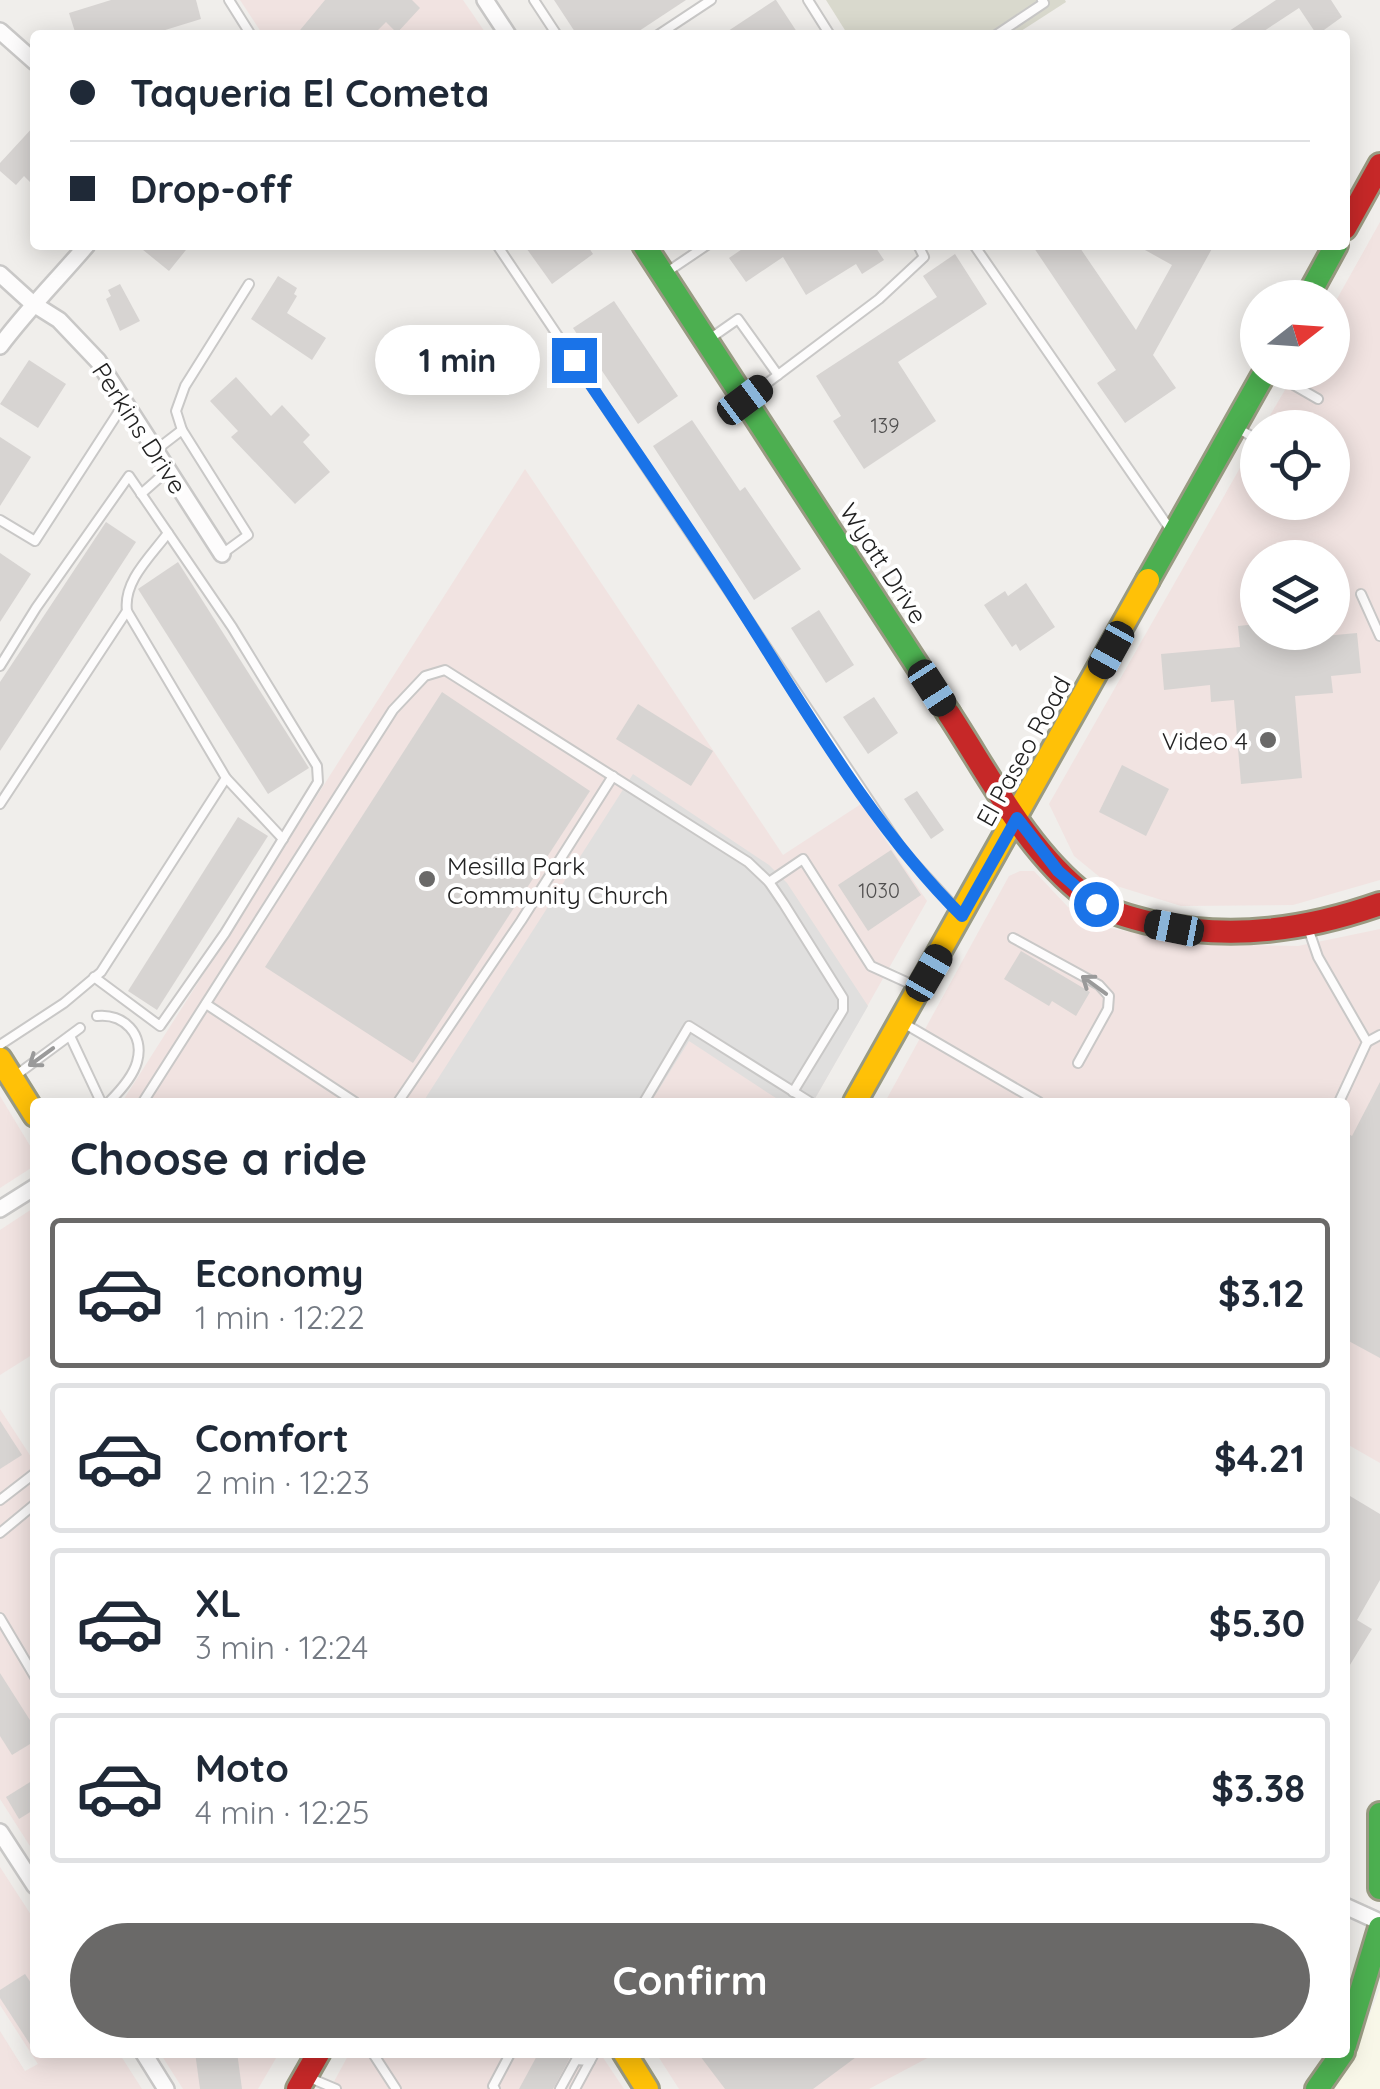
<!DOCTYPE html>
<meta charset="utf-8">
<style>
:root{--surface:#fff;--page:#f2f2f3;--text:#1f2937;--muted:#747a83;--line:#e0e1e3;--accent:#6a6968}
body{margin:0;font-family:Quicksand,sans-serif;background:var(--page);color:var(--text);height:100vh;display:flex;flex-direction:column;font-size:38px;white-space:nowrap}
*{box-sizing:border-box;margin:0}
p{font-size:32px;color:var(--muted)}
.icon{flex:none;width:55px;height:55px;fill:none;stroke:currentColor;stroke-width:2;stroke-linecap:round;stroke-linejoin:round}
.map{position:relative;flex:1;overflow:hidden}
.drawer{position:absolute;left:30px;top:1098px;width:1320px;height:960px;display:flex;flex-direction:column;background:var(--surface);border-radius:10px;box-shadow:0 5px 25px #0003}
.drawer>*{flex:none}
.banner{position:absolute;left:30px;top:30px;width:1320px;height:220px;border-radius:10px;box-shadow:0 5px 25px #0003;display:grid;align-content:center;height:220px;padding:0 40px;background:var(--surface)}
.needle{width:65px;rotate:73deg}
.buttons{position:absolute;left:1240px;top:280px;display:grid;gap:20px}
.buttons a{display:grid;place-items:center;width:110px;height:110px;border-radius:50%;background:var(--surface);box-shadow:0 5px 25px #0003;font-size:50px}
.end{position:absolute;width:45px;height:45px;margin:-22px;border:12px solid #1a73e8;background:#fff;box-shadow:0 0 0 5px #fff}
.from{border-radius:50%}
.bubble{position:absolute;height:70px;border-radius:35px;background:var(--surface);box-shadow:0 5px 25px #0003;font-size:32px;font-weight:700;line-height:70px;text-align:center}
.car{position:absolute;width:30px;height:60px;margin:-30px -15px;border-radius:12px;box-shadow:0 0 8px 2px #0007;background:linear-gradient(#222 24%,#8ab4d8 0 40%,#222 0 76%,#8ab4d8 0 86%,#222 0)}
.banner b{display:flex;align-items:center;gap:35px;height:95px;font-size:38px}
.banner b+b{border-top:2px solid var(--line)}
.banner i{width:25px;height:25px;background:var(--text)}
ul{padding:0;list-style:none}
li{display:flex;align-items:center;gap:30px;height:150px;margin:0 20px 15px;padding:0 20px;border:5px solid var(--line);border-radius:10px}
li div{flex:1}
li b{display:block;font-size:38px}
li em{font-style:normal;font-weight:700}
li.active{border-color:var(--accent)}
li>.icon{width:90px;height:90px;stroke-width:1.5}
h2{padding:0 40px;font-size:45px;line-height:120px}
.cta{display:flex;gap:20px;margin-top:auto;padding:20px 40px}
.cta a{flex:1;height:115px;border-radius:60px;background:var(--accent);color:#fff;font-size:40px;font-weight:700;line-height:115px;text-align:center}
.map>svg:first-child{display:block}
.commercial{fill:#f1e3e1;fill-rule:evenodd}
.education{fill:#f8f7e8}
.construction{fill:#d9d9cd}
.parking{fill:#e0dfde}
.building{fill:#d7d4d2}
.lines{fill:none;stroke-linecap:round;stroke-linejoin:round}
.lane-casing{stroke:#c9c8c7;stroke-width:12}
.street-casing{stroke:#c9c8c7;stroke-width:20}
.fast-casing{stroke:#999a82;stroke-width:28}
.slow-casing{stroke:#999a82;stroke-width:28}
.jam-casing{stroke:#999a82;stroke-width:28}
.lane{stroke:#fdfcfc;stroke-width:8}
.street{stroke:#fdfcfc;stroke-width:15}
.fast{stroke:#4caf50;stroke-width:22}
.slow{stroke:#ffc107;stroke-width:22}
.jam{stroke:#c62828;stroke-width:22}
.oneway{stroke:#9a9a9a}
.route{stroke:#1a73e8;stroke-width:12}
.poi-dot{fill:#6a6968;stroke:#fff;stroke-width:4}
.labels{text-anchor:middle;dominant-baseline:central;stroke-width:8;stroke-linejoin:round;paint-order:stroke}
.number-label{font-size:20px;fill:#4f4e4e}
.street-label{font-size:25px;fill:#222;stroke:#fff}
.poi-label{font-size:25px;fill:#222;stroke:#fff;text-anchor:end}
</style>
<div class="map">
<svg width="1380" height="2089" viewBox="0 0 1380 2089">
<rect width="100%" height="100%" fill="#f0eeeb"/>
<g class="commercial">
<polygon points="240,0 463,0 487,35 263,35"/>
<path d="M 1380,222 L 1380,880 L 1293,905 L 1181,906 L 1107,883 L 1074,856 L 1049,804 L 1257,438 L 1258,502 L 1332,502 L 1332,428 L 1263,427 L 1295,373 L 1332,372 L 1333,306 ZM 1258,558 L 1332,558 L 1332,632 L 1258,632 Z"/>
<polygon points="525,469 783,855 861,804 927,901 813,1102 122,1102"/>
<polygon points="1020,871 1034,871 1068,907 1110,928 1192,944 1298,946 1380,929 1380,1463 1345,1443 1345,1102 885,1102 1009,876"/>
<polygon points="0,1096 35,1154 31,1168 0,1188"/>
<polygon points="35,1207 35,1353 0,1375 0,1230"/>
<polygon points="0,1409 35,1463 35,1854 0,1799"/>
<polygon points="0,1867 35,1921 35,2052 119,2053 142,2089 0,2089 0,2031 25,2071 38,2064 0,2005"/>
<polygon points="350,2052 600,2053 624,2089 330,2089"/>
<polygon points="160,2053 279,2053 258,2089 183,2089"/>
<polygon points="656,2053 937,2053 869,2089 679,2089"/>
</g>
<polygon class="education" points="1380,1988 1380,2089 1333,2089 1349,2067"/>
<polygon class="construction" points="826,0 1065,0 1066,2 1015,35 848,35"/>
<polygon class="parking" points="633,774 769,865 787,883 868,1006 813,1102 782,1102 689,1041 651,1102 423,1102"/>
<g class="building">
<polygon points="111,0 196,0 201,19 149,35 76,35 69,13"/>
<polygon points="325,0 412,0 420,8 397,33 386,22 373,35 296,35"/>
<polygon points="554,0 686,0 633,35 577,35"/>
<polygon points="776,0 799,35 722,35 775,0"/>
<polygon points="1276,0 1331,0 1342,17 1317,35 1299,8 1258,35 1223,35"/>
<polygon points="35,125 35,187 24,176 16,185 0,171 0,163"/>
<polygon points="137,245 190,245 169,271"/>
<polygon points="524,245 587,245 593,254 552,284"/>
<polygon points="748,245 874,245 884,260 862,274 856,264 806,295 783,257 746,282 729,258"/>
<polygon points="1032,245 1078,245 1136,330 1172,265 1136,245 1214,245 1153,355 1176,388 1125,423 1097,383 1116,370"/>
<polygon points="955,254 987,304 898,362 936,421 864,469 833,421 841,416 816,376 937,297 923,276"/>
<polygon points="278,276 297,288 294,294 297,296 287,313 326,338 312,360 251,319"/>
<polygon points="120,284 140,321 120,331 106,299 111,296 108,290"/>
<polygon points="614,301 678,396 638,424 573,328"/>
<polygon points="29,360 66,384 38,428 0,404"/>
<polygon points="236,377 271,416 282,405 310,435 303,442 330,472 295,504 231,437 238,431 210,401"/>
<polygon points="692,420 740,491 745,487 801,569 754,600 653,446"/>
<polygon points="0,437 31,457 0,506"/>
<polygon points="106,522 136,542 0,751 0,682"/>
<polygon points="0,553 31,574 0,622"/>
<polygon points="178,562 309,768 268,794 138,589"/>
<polygon points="1026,583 1055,627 1020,651 1016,644 1012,647 984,605 1005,591 1008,596"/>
<polygon points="819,610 854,665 826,683 791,628"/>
<polygon points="1258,624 1258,632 1281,632 1281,640 1357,633 1361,673 1331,676 1333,693 1295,696 1302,778 1241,784 1234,700 1211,702 1210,685 1164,690 1161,654 1240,647 1238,626"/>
<polygon points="442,692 590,791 413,1063 265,967"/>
<polygon points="874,697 898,733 868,754 843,717"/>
<polygon points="638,704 713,751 691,786 616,739"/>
<polygon points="1122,765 1169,789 1146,836 1099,812"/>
<polygon points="917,791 944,830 931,839 904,799"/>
<polygon points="238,817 268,836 157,1010 128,991"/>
<polygon points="891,850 921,895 868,931 838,885"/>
<polygon points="1021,951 1090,992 1076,1016 1052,1001 1049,1006 1004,979"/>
<polygon points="1380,1082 1380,1358 1345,1339 1345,1132 1352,1136"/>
<polygon points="0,1421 22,1455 0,1469"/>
<polygon points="1345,1493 1380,1514 1380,1580 1357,1620 1372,1629 1345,1673"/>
<polygon points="0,1673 35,1728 35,1741 12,1755 0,1736"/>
<polygon points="35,1779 35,1809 19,1819 6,1797"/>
<polygon points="25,1974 35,1989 35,2052 0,1998 0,1990"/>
<polygon points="195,2052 237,2052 242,2089 200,2089"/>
<polygon points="539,2052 573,2052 553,2089 519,2089"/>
<polygon points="697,2052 863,2052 813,2089 725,2089"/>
</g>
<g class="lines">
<g class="lane-casing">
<g id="lane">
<polyline points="229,0 251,35"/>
<polyline points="534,0 557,35"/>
<polyline points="808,0 830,35"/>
<polyline points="658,35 711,0"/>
<polyline points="996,35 1044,3 1042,0"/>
<polyline points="497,245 903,851 959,912"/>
<polyline points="974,245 1170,529"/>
<polyline points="667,272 707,245"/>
<polyline points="708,340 738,319 778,375"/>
<polyline points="1271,372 1318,399"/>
<polyline points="746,399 879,299 924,257 918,245"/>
<polyline points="1239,429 1258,440"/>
<polyline points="182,430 176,411 185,386 249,284"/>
<polyline points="156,450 182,430 248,535 222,554"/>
<polyline points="141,494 167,471"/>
<polyline points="0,520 35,541 125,402"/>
<polyline points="1361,594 1380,636"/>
<path d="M 0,666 L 36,608 L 129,476 L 168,533 C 151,556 123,581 127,611 L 226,778 L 101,972 L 64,1003 L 0,1045"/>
<polyline points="226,778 283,839"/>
<polyline points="0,804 127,611"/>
<polyline points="769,882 803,859 871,966 915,986"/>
<polyline points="1308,928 1318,957 1367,1042 1339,1102"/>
<polyline points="1013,938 1099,985 1109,996 1108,1009 1078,1063"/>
<polyline points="94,977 160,1026 225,933 318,782 317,766 232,627 168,533"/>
<polyline points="206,1004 355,1102"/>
<path d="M 97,1016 C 123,1013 145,1034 137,1062 C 133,1077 120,1091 109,1102"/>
<polyline points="905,1024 1039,1102"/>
<polyline points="70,1036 101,1102"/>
<polyline points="1367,1042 1380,1035"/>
<polyline points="15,1076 80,1028"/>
<polyline points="143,1102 393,710 425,676 445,670 748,862 769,882 784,904 843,998 843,1010 793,1092"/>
<polyline points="398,1102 521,921 613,776"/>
<polyline points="644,1102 689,1026 810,1102"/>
<polyline points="0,1500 35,1473"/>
<polyline points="0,1533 35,1504"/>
<polyline points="0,1618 35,1677"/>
<polyline points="372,2052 396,2089"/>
<polyline points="310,2078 336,2089"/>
<polyline points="495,2089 493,2086 511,2052"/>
<polyline points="560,2089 576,2060 590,2061"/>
<polyline points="575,2089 595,2052"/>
</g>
</g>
<g class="street-casing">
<g id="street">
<polyline points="485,0 508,35"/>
<polyline points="0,31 35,62"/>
<polyline points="0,274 32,303 59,320 98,361 222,554"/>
<path d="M 0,346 C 27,310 58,279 87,245"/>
<polyline points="0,1209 35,1187"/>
<polyline points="0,1832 35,1886"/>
<polyline points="1345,1906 1380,1922"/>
<polyline points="143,2052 166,2089"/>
</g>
</g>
<g class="fast-casing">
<g id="fast">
<polyline points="644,245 949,714"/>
<polyline points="1307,298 1336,245"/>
<polyline points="1148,580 1265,372"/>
<polyline points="1380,1814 1380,1888"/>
<polyline points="1345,2045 1380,1928"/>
<polyline points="1317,2089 1343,2052"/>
</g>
</g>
<g class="slow-casing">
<g id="slow">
<polyline points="0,1059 35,1115"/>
<polyline points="855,1102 1148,580"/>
<polyline points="624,2052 647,2089"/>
</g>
</g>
<g class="jam-casing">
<g id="jam">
<polyline points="1345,228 1380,165"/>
<path d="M 949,714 C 989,775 1027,851 1086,896 C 1106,912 1131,918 1156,924 C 1233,940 1306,930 1380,904"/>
<polyline points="298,2089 319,2052"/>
</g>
</g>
<use href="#lane" class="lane"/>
<use href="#street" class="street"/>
<use href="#fast" class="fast"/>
<use href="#slow" class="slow"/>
<use href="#jam" class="jam"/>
</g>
<defs><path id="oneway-shaft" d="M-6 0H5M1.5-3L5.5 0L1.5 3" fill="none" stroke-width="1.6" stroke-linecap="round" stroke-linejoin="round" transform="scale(2.5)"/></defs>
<g class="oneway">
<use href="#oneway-shaft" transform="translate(1094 985) rotate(-144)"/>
<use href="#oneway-shaft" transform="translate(41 1057) rotate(144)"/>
</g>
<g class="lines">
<path class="route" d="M 574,360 C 622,432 672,503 719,575 C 794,689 865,820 962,916 L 1017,818 L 1058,871 L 1096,904"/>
</g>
<g class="poi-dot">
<circle cx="1268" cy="740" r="10"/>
<circle cx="427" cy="879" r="10"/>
</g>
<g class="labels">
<g class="number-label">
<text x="885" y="425">139</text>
<text x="879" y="890">1030</text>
</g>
<g class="street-label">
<text transform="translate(140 428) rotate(57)">Perkins Drive</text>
<text transform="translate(884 563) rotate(57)">Wyatt Drive</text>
<text transform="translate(1023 751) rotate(-61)">El Paseo Road</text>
</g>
<g class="poi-label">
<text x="1248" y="740">Video 4</text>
<text x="447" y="865" text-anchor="start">Mesilla Park<tspan x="447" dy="29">Community Church</tspan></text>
</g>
</g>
</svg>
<div class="buttons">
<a><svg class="needle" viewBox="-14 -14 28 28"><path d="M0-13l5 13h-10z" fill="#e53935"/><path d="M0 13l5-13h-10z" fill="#747a83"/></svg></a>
<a><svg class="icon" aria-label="locate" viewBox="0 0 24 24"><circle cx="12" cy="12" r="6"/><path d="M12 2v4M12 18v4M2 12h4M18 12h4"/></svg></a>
<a><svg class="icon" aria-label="layers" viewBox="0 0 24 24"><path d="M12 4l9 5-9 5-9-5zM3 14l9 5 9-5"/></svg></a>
</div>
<i class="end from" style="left:1096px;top:904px"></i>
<i class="end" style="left:574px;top:360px"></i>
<div class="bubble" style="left:375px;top:325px;width:165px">1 min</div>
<i class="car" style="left:745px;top:400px;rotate:53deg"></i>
<i class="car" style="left:1111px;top:650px;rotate:209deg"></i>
<i class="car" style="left:932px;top:688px;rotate:147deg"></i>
<i class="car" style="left:1174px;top:928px;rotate:281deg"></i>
<i class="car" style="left:929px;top:973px;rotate:30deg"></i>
<div class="banner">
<b><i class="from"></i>Taqueria El Cometa</b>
<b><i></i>Drop-off</b>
</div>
<section class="drawer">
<h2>Choose a ride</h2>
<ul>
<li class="active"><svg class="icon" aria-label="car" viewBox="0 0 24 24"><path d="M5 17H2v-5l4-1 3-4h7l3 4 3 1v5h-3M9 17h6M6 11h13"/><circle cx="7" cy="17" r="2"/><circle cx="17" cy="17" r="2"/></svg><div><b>Economy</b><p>1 min · 12:22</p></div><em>$3.12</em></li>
<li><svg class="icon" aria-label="car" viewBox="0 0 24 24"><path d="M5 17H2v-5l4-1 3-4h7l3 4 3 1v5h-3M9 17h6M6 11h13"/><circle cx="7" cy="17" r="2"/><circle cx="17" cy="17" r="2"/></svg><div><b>Comfort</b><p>2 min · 12:23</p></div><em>$4.21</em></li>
<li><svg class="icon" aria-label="car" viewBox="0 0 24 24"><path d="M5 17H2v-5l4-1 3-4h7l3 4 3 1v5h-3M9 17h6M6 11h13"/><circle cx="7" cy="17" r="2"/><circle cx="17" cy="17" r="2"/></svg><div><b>XL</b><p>3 min · 12:24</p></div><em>$5.30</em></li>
<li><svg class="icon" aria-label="car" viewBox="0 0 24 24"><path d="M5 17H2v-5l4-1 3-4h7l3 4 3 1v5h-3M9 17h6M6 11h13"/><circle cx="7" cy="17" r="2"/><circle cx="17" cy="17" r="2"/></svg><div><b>Moto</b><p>4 min · 12:25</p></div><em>$3.38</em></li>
</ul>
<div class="cta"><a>Confirm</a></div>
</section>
</div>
